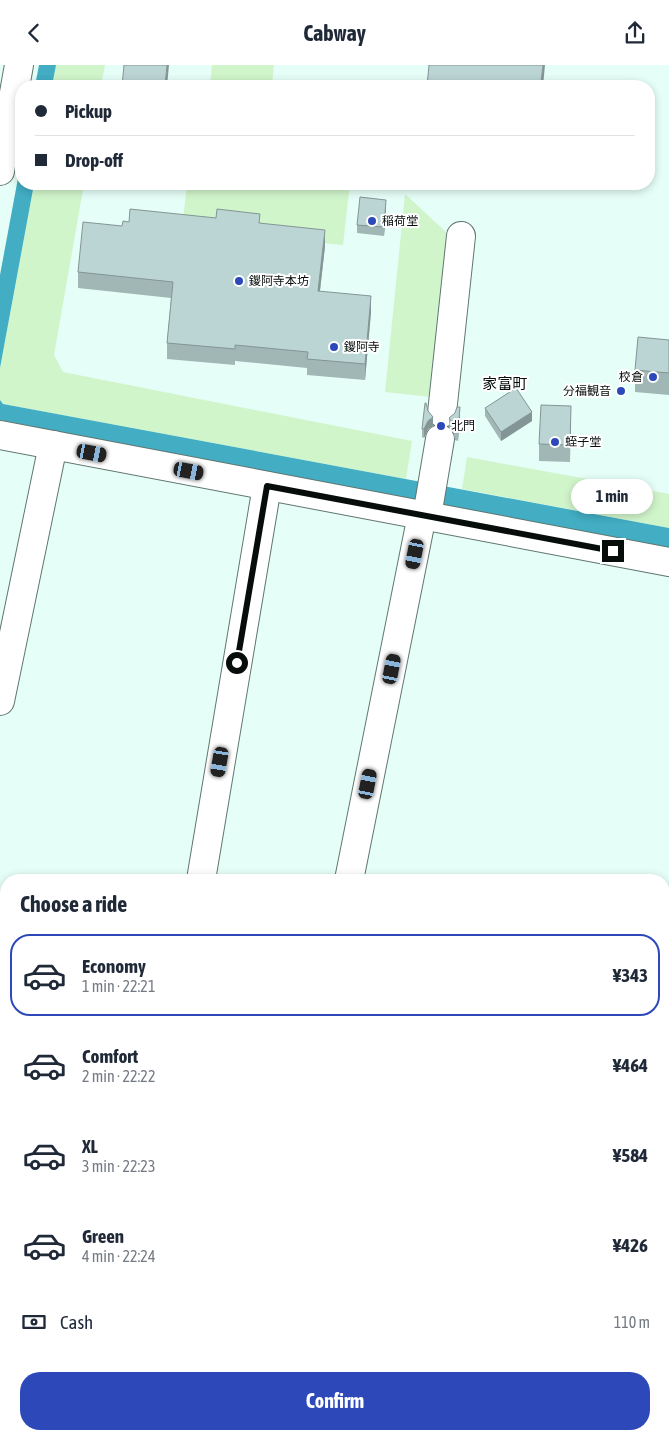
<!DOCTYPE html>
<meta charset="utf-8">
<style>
:root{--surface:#fff;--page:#f6f6f7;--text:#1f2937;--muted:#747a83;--line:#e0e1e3;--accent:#2d49b9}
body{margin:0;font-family:"Asap Condensed","Noto Sans JP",sans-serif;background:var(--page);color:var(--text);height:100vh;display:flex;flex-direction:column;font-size:19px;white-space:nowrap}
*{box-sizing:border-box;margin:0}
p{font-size:16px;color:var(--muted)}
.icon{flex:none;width:28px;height:28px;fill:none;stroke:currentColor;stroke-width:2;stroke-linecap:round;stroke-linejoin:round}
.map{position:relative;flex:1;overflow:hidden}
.drawer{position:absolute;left:0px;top:809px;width:670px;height:566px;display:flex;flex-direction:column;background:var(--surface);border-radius:20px 20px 0 0;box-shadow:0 2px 8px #0003}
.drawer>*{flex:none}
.guide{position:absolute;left:15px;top:15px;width:640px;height:110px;border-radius:20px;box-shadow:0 2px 8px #0003;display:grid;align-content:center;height:110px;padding:0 20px;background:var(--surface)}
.end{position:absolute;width:22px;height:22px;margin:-11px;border:6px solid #060d0b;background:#fff;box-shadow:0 0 0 2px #fff}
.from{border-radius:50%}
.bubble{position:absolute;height:35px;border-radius:18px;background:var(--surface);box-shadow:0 2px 8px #0003;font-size:16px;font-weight:700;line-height:35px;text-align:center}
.car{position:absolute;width:15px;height:30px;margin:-15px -8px;border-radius:6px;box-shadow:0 0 4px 1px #0007;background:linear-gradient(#222 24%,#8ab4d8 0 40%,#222 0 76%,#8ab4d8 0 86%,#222 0)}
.guide b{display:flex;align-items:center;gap:18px;height:48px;font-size:19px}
.guide b+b{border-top:1px solid var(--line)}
.guide i{width:12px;height:12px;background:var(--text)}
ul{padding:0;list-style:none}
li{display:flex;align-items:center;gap:15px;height:82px;margin:0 10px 8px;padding:0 10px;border:2px solid transparent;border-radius:20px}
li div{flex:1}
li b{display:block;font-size:19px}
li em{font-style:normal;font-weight:700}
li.current{border-color:var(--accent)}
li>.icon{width:45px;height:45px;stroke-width:1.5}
h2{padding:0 20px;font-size:22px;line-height:60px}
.pay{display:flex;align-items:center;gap:12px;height:55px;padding:0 20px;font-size:19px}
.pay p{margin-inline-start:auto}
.action{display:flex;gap:10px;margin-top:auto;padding:10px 20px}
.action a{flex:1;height:58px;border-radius:20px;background:var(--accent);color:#fff;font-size:20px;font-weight:700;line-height:58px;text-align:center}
header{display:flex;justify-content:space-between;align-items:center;height:65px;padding:0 20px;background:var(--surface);font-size:22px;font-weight:700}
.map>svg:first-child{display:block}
.built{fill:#d1f2e9}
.green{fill:#d1f5cb}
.water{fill:#42adc3}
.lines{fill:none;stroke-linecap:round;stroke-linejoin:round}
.minor-casing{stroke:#607670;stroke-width:30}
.major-casing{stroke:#e1e2e2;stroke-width:30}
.minor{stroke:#fff;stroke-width:28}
.major{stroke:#7dedbf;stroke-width:28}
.wall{fill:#a1b7b6}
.shaded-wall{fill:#839594}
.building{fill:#bbd5d4;stroke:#839594}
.route{stroke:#060d0b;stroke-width:6}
.poi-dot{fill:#2d49b9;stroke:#fff;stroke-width:2}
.labels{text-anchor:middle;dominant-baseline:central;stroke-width:4;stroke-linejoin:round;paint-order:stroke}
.poi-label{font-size:12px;fill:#060d0b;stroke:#fff;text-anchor:start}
.quarter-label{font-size:15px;fill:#060d0b;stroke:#fff}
</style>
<header><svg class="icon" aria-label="back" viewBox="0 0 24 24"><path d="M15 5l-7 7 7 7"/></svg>Cabway<svg class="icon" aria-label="share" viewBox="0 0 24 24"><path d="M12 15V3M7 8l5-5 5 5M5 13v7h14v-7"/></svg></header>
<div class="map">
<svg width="669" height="1374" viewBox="0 0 669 1374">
<rect width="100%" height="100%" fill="#e5fef7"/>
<polygon class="built" points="664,1265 669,1265 669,1374 268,1374 270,1369 664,1369"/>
<g class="green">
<polygon points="56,0 105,0 101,21 52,21"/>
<polygon points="212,0 274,0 272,21 210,21"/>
<polygon points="34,119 84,119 54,290 63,307 412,376 406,414 3,339 0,335 0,303"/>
<polygon points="187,119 243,119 274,123 278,119 350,119 343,180 182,164"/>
<polygon points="405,129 447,168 431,332 385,327"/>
<polygon points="467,392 669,429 669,463 462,424"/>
</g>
<g class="water">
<polygon points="39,0 56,0 52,21 35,21"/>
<polygon points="21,97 21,119 34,119 0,303 0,210"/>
<polygon points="0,335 3,339 669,463 669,485 486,453 0,355"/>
</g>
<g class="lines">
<g class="minor-casing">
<g id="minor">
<polyline points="0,106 19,0"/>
<polyline points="442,348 461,171"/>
<polyline points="0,370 669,497"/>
<polyline points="427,451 440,374"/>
<polyline points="0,636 53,380"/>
<polyline points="201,815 267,421"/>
<polyline points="349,815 422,450"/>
<polyline points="0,1102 6,1104"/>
</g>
</g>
<g class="major-casing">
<g id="major">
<polyline points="664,1224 669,1224"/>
<polyline points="247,1374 249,1369"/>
</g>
</g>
<use href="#minor" class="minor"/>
<use href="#major" class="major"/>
</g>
<g class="wall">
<polygon points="386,143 384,171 357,168 357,160"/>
<polygon points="129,157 260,158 325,181 320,226 371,247 365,315 307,310 307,303 235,296 235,300 167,294 167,278 171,233 78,223 78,207 122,161"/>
<polygon points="669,275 669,330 635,327 635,305"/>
<polygon points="485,343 532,356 501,376 485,351"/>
<polygon points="428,346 433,361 428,364 424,373 422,372 422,364"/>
<polygon points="460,350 458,376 455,375 454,368 449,362 449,353"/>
<polygon points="571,358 570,397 539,396 539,379"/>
</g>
<g class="shaded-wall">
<polygon points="167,0 169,0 167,21 165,21"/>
<polygon points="543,0 545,0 543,21 541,17"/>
<polygon points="386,135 386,143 384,171 384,162"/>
<polygon points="325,165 325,181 318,242 318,226"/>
<polygon points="371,231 371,247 365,315 365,299"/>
<polygon points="460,342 460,350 458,376 458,367"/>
<polygon points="532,347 532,356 501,376 501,367"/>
<polygon points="433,352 433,361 428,364 424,373 424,364 428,356"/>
</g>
<g class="building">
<polygon points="124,0 167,0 165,21 122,21"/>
<polygon points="429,0 543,0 541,17 580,21 427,21"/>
<polygon points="360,132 386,135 384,162 357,160"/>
<polygon points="130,144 216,153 217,144 260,149 259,158 325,165 318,226 371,231 365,299 307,294 308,287 235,280 235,284 167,278 173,217 78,207 83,157 122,161 123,156 129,157"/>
<polygon points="638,272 669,275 669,308 635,305"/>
<polygon points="516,323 532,347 501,367 485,343"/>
<polygon points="425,338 426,338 428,346 433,352 428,356 424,364 422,364"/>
<polygon points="541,340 571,341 570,380 539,379"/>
<polygon points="457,342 460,342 458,367 455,367 454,360 449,353 455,348"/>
</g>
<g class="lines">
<polyline class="route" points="237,598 267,421 613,486"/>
</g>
<g class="poi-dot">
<circle cx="372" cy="156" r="5"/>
<circle cx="239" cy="216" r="5"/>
<circle cx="334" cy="282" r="5"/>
<circle cx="653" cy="312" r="5"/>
<circle cx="621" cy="326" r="5"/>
<circle cx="441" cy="361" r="5"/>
<circle cx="555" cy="377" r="5"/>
</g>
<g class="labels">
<g class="poi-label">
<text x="382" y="156">稲荷堂</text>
<text x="249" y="216">鑁阿寺本坊</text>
<text x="344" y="282">鑁阿寺</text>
<text x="643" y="312" text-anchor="end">校倉</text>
<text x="611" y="326" text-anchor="end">分福観音</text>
<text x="451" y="361">北門</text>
<text x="565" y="377">蛭子堂</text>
</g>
<g class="quarter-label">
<text x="505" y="318">家富町</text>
</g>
</g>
</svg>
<i class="end from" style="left:237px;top:598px"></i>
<i class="end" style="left:613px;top:486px"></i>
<div class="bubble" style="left:571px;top:414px;width:82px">1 min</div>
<i class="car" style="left:92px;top:388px;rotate:101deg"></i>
<i class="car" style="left:189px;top:406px;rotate:101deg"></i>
<i class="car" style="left:415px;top:489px;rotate:191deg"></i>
<i class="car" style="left:392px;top:604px;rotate:11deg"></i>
<i class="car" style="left:220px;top:697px;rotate:190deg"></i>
<i class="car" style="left:368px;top:719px;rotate:11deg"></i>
<div class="guide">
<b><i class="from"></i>Pickup</b>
<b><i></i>Drop-off</b>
</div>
<section class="drawer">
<h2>Choose a ride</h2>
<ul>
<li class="current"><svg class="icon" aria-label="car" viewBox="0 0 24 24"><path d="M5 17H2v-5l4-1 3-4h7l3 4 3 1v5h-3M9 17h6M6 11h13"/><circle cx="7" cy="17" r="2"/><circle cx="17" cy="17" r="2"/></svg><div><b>Economy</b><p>1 min · 22:21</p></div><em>¥343</em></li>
<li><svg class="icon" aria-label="car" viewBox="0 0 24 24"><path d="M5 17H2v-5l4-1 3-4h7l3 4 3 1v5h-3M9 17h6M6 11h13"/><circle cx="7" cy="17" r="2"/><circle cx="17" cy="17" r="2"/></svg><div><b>Comfort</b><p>2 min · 22:22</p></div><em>¥464</em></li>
<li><svg class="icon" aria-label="car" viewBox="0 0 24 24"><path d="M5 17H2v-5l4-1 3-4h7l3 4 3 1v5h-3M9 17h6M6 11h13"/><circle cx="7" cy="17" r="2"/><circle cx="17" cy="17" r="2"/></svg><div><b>XL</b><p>3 min · 22:23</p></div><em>¥584</em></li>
<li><svg class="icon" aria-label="car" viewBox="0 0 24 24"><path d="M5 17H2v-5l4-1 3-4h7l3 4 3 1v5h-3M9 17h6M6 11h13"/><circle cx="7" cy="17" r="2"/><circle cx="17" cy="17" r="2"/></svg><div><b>Green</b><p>4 min · 22:24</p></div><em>¥426</em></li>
</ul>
<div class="pay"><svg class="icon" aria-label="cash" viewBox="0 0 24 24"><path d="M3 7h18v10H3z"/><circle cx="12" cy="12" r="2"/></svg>Cash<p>110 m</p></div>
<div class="action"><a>Confirm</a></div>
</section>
</div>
